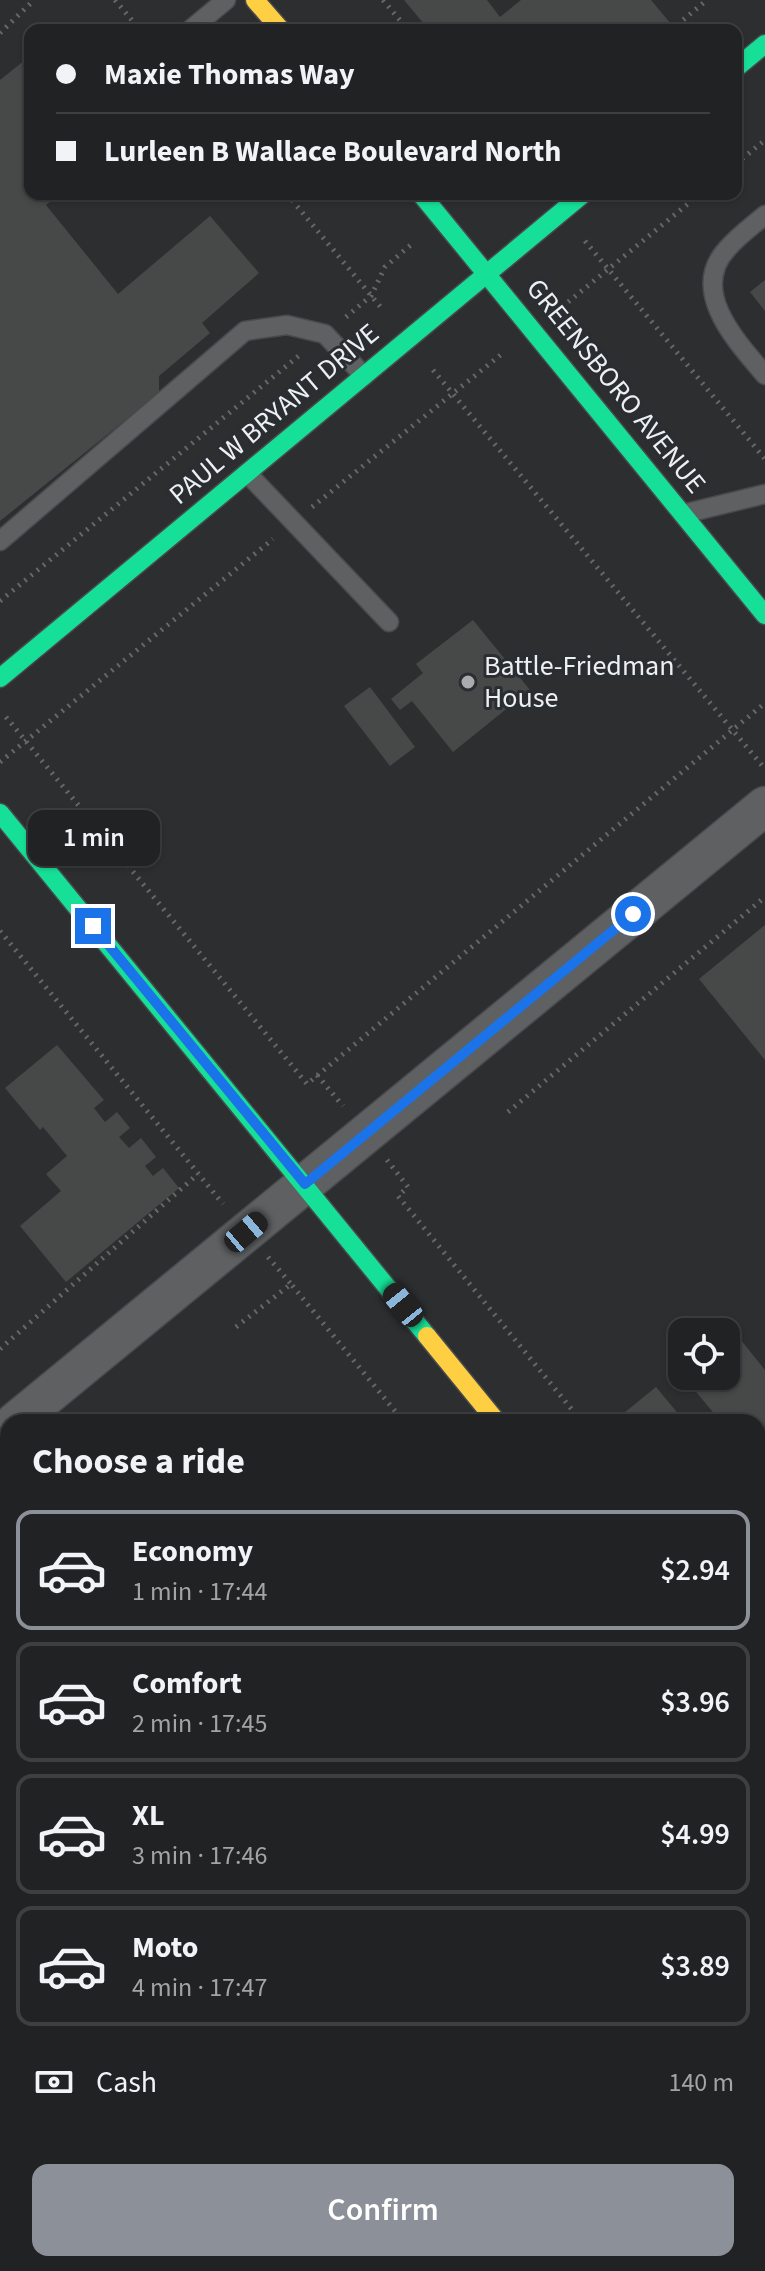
<!DOCTYPE html>
<meta charset="utf-8">
<style>
:root{--surface:#212224;--page:#2d2f31;--text:#f1f3f6;--muted:#a2a4a6;--line:#3e3f41;--accent:#8c9099}
body{margin:0;font-family:"Source Sans 3",sans-serif;background:var(--page);color:var(--text);height:100vh;display:flex;flex-direction:column;font-size:30px;white-space:nowrap}
*{box-sizing:border-box;margin:0}
p{font-size:26px;color:var(--muted)}
.icon{flex:none;width:44px;height:44px;fill:none;stroke:currentColor;stroke-width:2;stroke-linecap:round;stroke-linejoin:round}
.map{position:relative;flex:1;overflow:hidden}
.side{position:absolute;left:0px;top:1414px;width:766px;height:858px;display:flex;flex-direction:column;background:var(--surface);border-radius:24px 24px 0 0;box-shadow:0 2px 6px #0004,0 0 0 2px var(--line)}
.side>*{flex:none}
.banner{position:absolute;left:24px;top:24px;width:718px;height:176px;border-radius:16px;box-shadow:0 2px 6px #0004,0 0 0 2px var(--line);display:grid;align-content:center;height:176px;padding:0 32px;background:var(--surface)}
.tools{position:absolute;left:668px;top:1318px;display:grid;gap:16px}
.tools a{display:grid;place-items:center;width:72px;height:72px;border-radius:16px;background:var(--surface);box-shadow:0 2px 6px #0004,0 0 0 2px var(--line);font-size:40px}
.end{position:absolute;width:36px;height:36px;margin:-18px;border:10px solid #1a73e8;background:#fff;box-shadow:0 0 0 4px #fff}
.from{border-radius:50%}
.bubble{position:absolute;height:56px;border-radius:16px;background:var(--surface);box-shadow:0 2px 6px #0004,0 0 0 2px var(--line);font-size:26px;font-weight:600;line-height:56px;text-align:center}
.car{position:absolute;width:24px;height:48px;margin:-24px -12px;border-radius:10px;box-shadow:0 0 6px 2px #0007;background:linear-gradient(#222 24%,#8ab4d8 0 40%,#222 0 76%,#8ab4d8 0 86%,#222 0)}
.banner b{display:flex;align-items:center;gap:28px;height:76px;font-size:30px}
.banner b+b{border-top:2px solid var(--line)}
.banner i{width:20px;height:20px;background:var(--text)}
ul{padding:0;list-style:none}
li{display:flex;align-items:center;gap:24px;height:120px;margin:0 16px 12px;padding:0 16px;border:4px solid var(--line);border-radius:16px}
li div{flex:1}
li b{display:block;font-size:30px}
li em{font-style:normal;font-weight:600}
li.current{border-color:var(--accent)}
li>.icon{width:72px;height:72px;stroke-width:1.5}
h2{padding:0 32px;font-size:36px;line-height:96px}
.pay{display:flex;align-items:center;gap:20px;height:88px;padding:0 32px;font-size:30px}
.pay p{margin-inline-start:auto}
.button{display:flex;gap:16px;margin-top:auto;padding:16px 32px}
.button a{flex:1;height:92px;border-radius:16px;background:var(--accent);color:#fff;font-size:32px;font-weight:600;line-height:92px;text-align:center}
.map>svg:first-child{display:block}
.building{fill:#474949}
.lines{fill:none;stroke-linecap:round;stroke-linejoin:round}
.lane-casing{stroke:#484a4d;stroke-width:21}
.street-casing{stroke:#484a4d;stroke-width:41}
.fast-casing{stroke:#484a4d;stroke-width:21}
.slow-casing{stroke:#484a4d;stroke-width:21}
.jam-casing{stroke:#484a4d;stroke-width:21}
.path{stroke:#666768;stroke-width:5;stroke-dasharray:2 6;stroke-linecap:butt}
.lane{stroke:#5f6062;stroke-width:18}
.street{stroke:#5f6062;stroke-width:38}
.fast{stroke:#16e098;stroke-width:18}
.slow{stroke:#ffcf43;stroke-width:18}
.jam{stroke:#f24e42;stroke-width:18}
.route{stroke:#1a73e8;stroke-width:10}
.poi-dot{fill:#a9acaf;stroke:#2a2d32;stroke-width:3}
.labels{text-anchor:middle;dominant-baseline:central;stroke-width:6;stroke-linejoin:round;paint-order:stroke}
.street-label{font-size:28px;fill:#edf0f3;stroke:#2a2d32}
.poi-label{font-size:28px;fill:#edf0f3;stroke:#2a2d32;text-anchor:start}
</style>
<div class="map">
<svg width="765" height="2271" viewBox="0 0 765 2271">
<rect width="100%" height="100%" fill="#2c2e30"/>
<g class="building">
<polygon points="404,0 487,0 500,17 521,0 651,0 676,30 429,30"/>
<polygon points="30,56 30,194 60,194 46,205 118,294 210,216 259,273 202,323 210,333 159,376 159,393 0,521 0,80"/>
<polygon points="765,280 765,311 750,292"/>
<polygon points="473,620 530,690 453,752 412,701 400,710 391,699 423,673 416,664"/>
<polygon points="370,687 415,747 390,766 344,706"/>
<polygon points="765,925 765,1060 699,979"/>
<polygon points="57,1045 104,1100 94,1108 105,1122 117,1112 130,1128 119,1137 129,1148 141,1138 156,1157 145,1166 153,1176 163,1168 179,1188 66,1282 20,1226 61,1191 46,1174 67,1156 43,1127 40,1130 5,1088"/>
<polygon points="732,1329 765,1370 765,1441 758,1446 758,1422 721,1422 683,1376 726,1376 726,1335"/>
<polygon points="656,1387 685,1422 613,1422"/>
<polygon points="86,2264 134,2264 140,2271 77,2271"/>
</g>
<g class="lines">
<g class="lane-casing">
<g id="lane">
<polyline points="190,30 226,0"/>
<path d="M 765,215 C 752,226 738,236 727,249 C 688,291 738,343 765,375"/>
<polyline points="247,473 389,622"/>
<polyline points="683,514 765,494"/>
<polyline points="0,541 245,331 287,325 325,334 364,376"/>
</g>
</g>
<g class="street-casing">
<g id="street">
<polyline points="15,1422 765,806"/>
<polyline points="758,1553 765,1547"/>
<polyline points="0,2192 8,2185"/>
</g>
</g>
<g class="fast-casing">
<g id="fast">
<polyline points="736,68 765,44"/>
<polyline points="421,194 765,615"/>
<polyline points="0,678 583,194"/>
<polyline points="0,813 427,1336"/>
<polyline points="299,2264 305,2271"/>
</g>
</g>
<g class="slow-casing">
<g id="slow">
<polyline points="255,0 281,30"/>
<polyline points="427,1336 497,1422"/>
<polyline points="758,1692 765,1700"/>
<polyline points="0,1909 8,1919"/>
</g>
</g>
<g class="jam-casing">
<polyline id="jam" points="758,1757 765,1766"/>
</g>
<g class="path">
<polyline points="115,0 140,30"/>
<polyline points="383,0 408,30"/>
<polyline points="671,30 707,0"/>
<polyline points="0,33 34,0"/>
<polyline points="736,164 765,140"/>
<polyline points="287,194 383,310"/>
<polyline points="585,241 765,459"/>
<polyline points="562,307 700,194"/>
<polyline points="346,317 371,296 385,267 413,243"/>
<polyline points="433,370 765,769"/>
<polyline points="312,507 503,353"/>
<polyline points="0,601 301,354"/>
<polyline points="6,717 307,1084 765,703"/>
<polyline points="0,762 273,539"/>
<polyline points="0,931 223,1204"/>
<polyline points="317,1075 343,1106"/>
<polyline points="508,1112 765,897"/>
<polyline points="387,1160 408,1187 398,1196 582,1422"/>
<polyline points="268,1257 291,1284"/>
<polyline points="236,1327 291,1284 404,1422"/>
<polyline points="0,1349 198,1174"/>
<polyline points="758,1487 765,1481"/>
<polyline points="0,1526 8,1519"/>
<polyline points="758,1613 765,1621"/>
<polyline points="765,1639 762,1641 765,1645"/>
<polyline points="0,1798 8,1808"/>
<polyline points="0,2014 8,2024"/>
<polyline points="0,2128 8,2121"/>
<polyline points="233,2264 239,2271"/>
</g>
<use href="#lane" class="lane"/>
<use href="#street" class="street"/>
<use href="#fast" class="fast"/>
<use href="#slow" class="slow"/>
<use href="#jam" class="jam"/>
</g>
<g class="lines">
<polyline class="route" points="93,926 305,1184 633,914"/>
</g>
<circle class="poi-dot" cx="468" cy="682" r="8"/>
<g class="labels">
<g class="street-label">
<text transform="translate(616 386) rotate(51)">GREENSBORO AVENUE</text>
<text transform="translate(274 414) rotate(-40)">PAUL W BRYANT DRIVE</text>
</g>
<g class="poi-label">
<text x="484" y="666">Battle-Friedman<tspan x="484" dy="32">House</tspan></text>
</g>
</g>
</svg>
<div class="tools">
<a><svg class="icon" aria-label="locate" viewBox="0 0 24 24"><circle cx="12" cy="12" r="6"/><path d="M12 2v4M12 18v4M2 12h4M18 12h4"/></svg></a>
</div>
<i class="end from" style="left:633px;top:914px"></i>
<i class="end" style="left:93px;top:926px"></i>
<div class="bubble" style="left:28px;top:810px;width:132px">1 min</div>
<i class="car" style="left:246px;top:1232px;rotate:50deg"></i>
<i class="car" style="left:403px;top:1305px;rotate:321deg"></i>
<div class="banner">
<b><i class="from"></i>Maxie Thomas Way</b>
<b><i></i>Lurleen B Wallace Boulevard North</b>
</div>
<section class="side">
<h2>Choose a ride</h2>
<ul>
<li class="current"><svg class="icon" aria-label="car" viewBox="0 0 24 24"><path d="M5 17H2v-5l4-1 3-4h7l3 4 3 1v5h-3M9 17h6M6 11h13"/><circle cx="7" cy="17" r="2"/><circle cx="17" cy="17" r="2"/></svg><div><b>Economy</b><p>1 min · 17:44</p></div><em>$2.94</em></li>
<li><svg class="icon" aria-label="car" viewBox="0 0 24 24"><path d="M5 17H2v-5l4-1 3-4h7l3 4 3 1v5h-3M9 17h6M6 11h13"/><circle cx="7" cy="17" r="2"/><circle cx="17" cy="17" r="2"/></svg><div><b>Comfort</b><p>2 min · 17:45</p></div><em>$3.96</em></li>
<li><svg class="icon" aria-label="car" viewBox="0 0 24 24"><path d="M5 17H2v-5l4-1 3-4h7l3 4 3 1v5h-3M9 17h6M6 11h13"/><circle cx="7" cy="17" r="2"/><circle cx="17" cy="17" r="2"/></svg><div><b>XL</b><p>3 min · 17:46</p></div><em>$4.99</em></li>
<li><svg class="icon" aria-label="car" viewBox="0 0 24 24"><path d="M5 17H2v-5l4-1 3-4h7l3 4 3 1v5h-3M9 17h6M6 11h13"/><circle cx="7" cy="17" r="2"/><circle cx="17" cy="17" r="2"/></svg><div><b>Moto</b><p>4 min · 17:47</p></div><em>$3.89</em></li>
</ul>
<div class="pay"><svg class="icon" aria-label="cash" viewBox="0 0 24 24"><path d="M3 7h18v10H3z"/><circle cx="12" cy="12" r="2"/></svg>Cash<p>140 m</p></div>
<div class="button"><a>Confirm</a></div>
</section>
</div>
